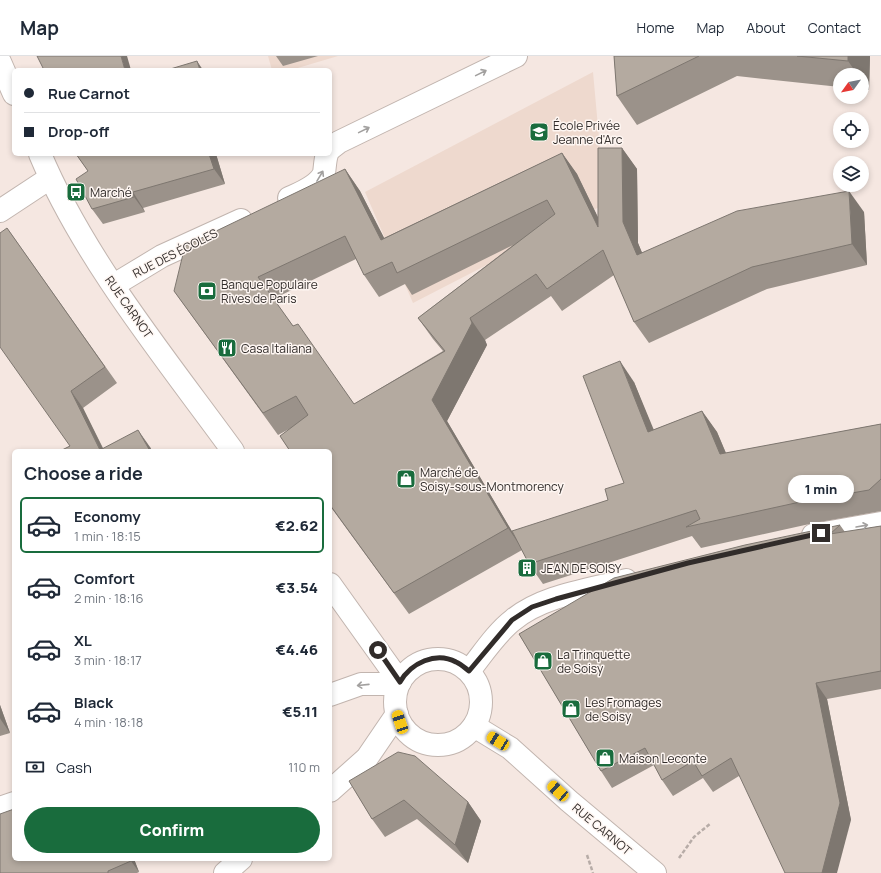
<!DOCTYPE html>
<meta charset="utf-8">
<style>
:root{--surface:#fff;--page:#f6f6f7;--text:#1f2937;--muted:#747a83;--line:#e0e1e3;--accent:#196c3d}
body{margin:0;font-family:Manrope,sans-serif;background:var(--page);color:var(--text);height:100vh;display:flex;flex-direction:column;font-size:15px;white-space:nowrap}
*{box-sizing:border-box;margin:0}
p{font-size:13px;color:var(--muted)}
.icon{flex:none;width:22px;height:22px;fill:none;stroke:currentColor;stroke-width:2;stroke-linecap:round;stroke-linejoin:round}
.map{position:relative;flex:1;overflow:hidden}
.side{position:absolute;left:12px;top:393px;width:320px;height:412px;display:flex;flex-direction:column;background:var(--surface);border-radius:6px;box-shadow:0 2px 6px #0003}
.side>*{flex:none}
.guide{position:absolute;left:12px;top:12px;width:320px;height:88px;border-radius:6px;box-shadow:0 2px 6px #0003;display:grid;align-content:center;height:88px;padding:0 12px;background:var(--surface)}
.needle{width:26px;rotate:237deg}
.controls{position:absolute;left:833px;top:12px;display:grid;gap:8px}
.controls a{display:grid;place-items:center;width:36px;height:36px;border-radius:50%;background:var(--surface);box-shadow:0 2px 6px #0003;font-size:20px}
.end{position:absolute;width:18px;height:18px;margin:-9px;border:5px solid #312c2a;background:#fff;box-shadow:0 0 0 2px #fff}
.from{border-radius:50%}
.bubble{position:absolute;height:28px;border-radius:14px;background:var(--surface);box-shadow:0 2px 6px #0003;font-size:13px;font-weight:800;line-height:28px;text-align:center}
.car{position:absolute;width:12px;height:24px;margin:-12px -6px;border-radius:5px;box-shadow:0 0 3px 1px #0007;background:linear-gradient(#f5c518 24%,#345 0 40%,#f5c518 0 76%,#345 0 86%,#f5c518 0)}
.guide b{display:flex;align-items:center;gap:14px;height:38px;font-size:15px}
.guide b+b{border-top:1px solid var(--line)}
.guide i{width:10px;height:10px;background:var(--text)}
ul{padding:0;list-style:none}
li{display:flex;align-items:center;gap:12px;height:56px;margin:0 8px 6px;padding:0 4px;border:2px solid transparent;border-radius:6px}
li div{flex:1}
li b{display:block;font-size:15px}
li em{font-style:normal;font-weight:800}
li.active{border-color:var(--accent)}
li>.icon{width:36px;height:36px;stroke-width:1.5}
h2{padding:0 12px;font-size:18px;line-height:48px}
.pay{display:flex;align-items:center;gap:10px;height:44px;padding:0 12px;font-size:15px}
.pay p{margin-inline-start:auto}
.cta{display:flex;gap:8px;margin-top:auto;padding:8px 12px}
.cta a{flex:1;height:46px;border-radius:24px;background:var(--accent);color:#fff;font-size:16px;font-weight:800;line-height:46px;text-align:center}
header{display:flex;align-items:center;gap:24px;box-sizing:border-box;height:56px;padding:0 20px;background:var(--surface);border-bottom:1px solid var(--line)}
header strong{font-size:19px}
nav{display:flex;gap:22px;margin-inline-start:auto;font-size:14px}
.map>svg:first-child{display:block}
.built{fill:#eed9ce}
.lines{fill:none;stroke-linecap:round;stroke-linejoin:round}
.minor-casing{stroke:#c2b5af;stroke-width:24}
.path{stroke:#b7aca7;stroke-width:2.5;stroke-dasharray:4 2;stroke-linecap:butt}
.minor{stroke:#fff;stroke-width:22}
.wall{fill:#9b928a;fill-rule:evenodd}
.shaded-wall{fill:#7e7770}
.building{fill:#b4aaa0;stroke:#7e7770;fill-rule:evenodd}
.oneway{stroke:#a2a09f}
.route{stroke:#312c2a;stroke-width:5}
.labels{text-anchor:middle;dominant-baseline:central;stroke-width:3;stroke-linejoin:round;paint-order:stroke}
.poi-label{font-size:12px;fill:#312c2a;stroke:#fef6f2;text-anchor:start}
.street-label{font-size:12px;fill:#312c2a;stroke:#fef6f2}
</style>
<header>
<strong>Map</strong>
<nav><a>Home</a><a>Map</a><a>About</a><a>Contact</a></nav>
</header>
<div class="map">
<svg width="881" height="817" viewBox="0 0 881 817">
<rect width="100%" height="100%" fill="#f5e7e1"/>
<g class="built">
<polygon points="268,0 338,0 291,14 272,14"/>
<polygon points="593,16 605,148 413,247 365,136"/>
</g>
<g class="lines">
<g class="minor-casing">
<g id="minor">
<polyline points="0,6 14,38"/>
<polyline points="330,93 339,86 516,0"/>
<path d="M 40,98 C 84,203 166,303 233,395"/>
<path d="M 289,142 C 300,137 319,130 324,117 C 325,111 325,104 327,98"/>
<polyline points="0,155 50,122"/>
<polyline points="114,229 162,200 241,164"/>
<polyline points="813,479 881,467"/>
<polyline points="330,528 400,626"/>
<circle cx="438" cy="646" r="43"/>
<path d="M 469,615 C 482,599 496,577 513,564 C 543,539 589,534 626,524"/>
<polyline points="330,639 361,628 398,628"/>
<polyline points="474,670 510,692 569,745 655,817"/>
<polyline points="330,735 367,702 397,658"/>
<polyline points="0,752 14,747"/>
<polyline points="225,817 241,803"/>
</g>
</g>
<g class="path">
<polyline points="587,799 593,817"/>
<polyline points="679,802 694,781 711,767"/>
</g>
<use href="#minor" class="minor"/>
</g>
<g class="wall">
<polygon points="276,0 318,0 283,10"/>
<polygon points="614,0 870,0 869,34 862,34 862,19 840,19 840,31 737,20 637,69 617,40"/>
<path d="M 622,92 L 637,113 L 638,187 L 642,197 L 864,156 L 867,209 L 767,233 L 649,287 L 634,266 L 614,219 L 562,255 L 551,240 L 485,284 L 487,289 L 447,365 L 514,479 L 608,444 L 624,427 L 634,326 L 653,374 L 702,355 L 717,376 L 726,397 L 881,368 L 881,455 L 814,467 L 701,492 L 692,480 L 543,528 L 529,508 L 522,494 L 409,558 L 330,450 L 330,395 L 290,395 L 280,380 L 291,372 L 278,379 L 174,235 L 345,113 L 360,135 L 384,182 L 562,97 L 577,118 L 598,162 ZM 513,189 L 418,262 L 433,283 L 443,295 L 354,348 L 293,270 L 273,243 L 356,203 L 364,219 L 379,241 L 405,228 L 412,239 Z"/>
<polygon points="76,98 216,98 225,128 143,152 145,156 103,168 92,153 88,115"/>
<polygon points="7,172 117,327 83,352 103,392 150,391 152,395 60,395 70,390"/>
<polygon points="840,469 845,476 881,470 881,633 827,643 851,764 739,720 713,736 703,722 673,740 662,724 654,709 612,732 601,715 519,578"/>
<polygon points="0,649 10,677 0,680"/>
<polygon points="349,725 468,746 481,765 468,807 417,763 385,781 372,763"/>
<polygon points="14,803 134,803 139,816 137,817 0,817"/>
</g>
<g class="shaded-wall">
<polygon points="121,0 127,0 131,14 125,14"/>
<polygon points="848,0 870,0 869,34 862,25 862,19 858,19 848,5"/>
<polygon points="197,5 203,14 200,14"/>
<polygon points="622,92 637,113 638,187 652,220 637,199 623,166"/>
<polygon points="562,97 577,118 613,192 598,171"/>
<polygon points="209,98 216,98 225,128 214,113"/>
<polygon points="345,113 360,135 396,205 381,184"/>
<polygon points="849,135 864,156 867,209 852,188"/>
<polygon points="133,136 143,152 145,156 134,141"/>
<polygon points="470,262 485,284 487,289 447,365 523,494 508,472 432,344"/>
<polygon points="620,305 634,326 663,396 648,376"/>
<polygon points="71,335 83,352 104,395 101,395"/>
<polygon points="702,355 717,376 735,419 720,398"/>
<polygon points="138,374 150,391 152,395 150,395"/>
<polygon points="816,627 827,643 851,764 837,817 822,817"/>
<polygon points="0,649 10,677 1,664 0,662"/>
<polygon points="468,746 481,765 468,807 455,789"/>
<polygon points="131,803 134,803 139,816 131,805"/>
</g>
<g class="building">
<polygon points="37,0 121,0 125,14 44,14"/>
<polygon points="614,0 699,0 617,40"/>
<polygon points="797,0 848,0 848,5"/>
<polygon points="197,5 200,14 167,14"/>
<path d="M 598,92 L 622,92 L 623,166 L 637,199 L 737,155 L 849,135 L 852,188 L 752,211 L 634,266 L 603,194 L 547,233 L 536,218 L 470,262 L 472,267 L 432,344 L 508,472 L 394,537 L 330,449 L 330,395 L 290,395 L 280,380 L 308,359 L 296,340 L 263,357 L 174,235 L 185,190 L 345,113 L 381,184 L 562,97 L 598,171 ZM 547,144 L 555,158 L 418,262 L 445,295 L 354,348 L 298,268 L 293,270 L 258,221 L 345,180 L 364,219 L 392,206 L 397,217 Z"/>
<polygon points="76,98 209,98 214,113 133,136 134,141 92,153 76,123 88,115"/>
<polygon points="7,172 105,311 71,335 100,394 138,374 150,395 60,395 70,390 0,291 0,177"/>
<polygon points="620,305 648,376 702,355 720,398 881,368 881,423 869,434 800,446 686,471 700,463 696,454 529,508 512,475 608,444 605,433 624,427 583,320"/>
<polygon points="840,469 830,478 881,470 881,615 816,627 840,747 822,817 785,817 731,702 702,720 693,705 662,724 645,692 601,715 519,578 614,522 745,489"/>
<polygon points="398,696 415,700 468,746 455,789 404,744 372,763 349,725"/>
<polygon points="14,753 14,803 131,803 131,805 108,815 108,817 0,817 0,758"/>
</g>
<defs><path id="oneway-shaft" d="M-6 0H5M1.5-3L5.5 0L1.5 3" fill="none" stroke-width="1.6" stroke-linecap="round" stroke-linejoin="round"/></defs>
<g class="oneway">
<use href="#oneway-shaft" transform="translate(481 17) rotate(-26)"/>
<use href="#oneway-shaft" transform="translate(364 74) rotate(-26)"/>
<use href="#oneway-shaft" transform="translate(320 120) rotate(-59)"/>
<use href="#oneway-shaft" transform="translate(862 470) rotate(-10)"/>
<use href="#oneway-shaft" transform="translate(363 629) rotate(174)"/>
</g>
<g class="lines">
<path class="route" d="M 378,594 L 400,626 C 411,607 436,595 456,606 C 461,608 465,612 469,615 L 512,564 L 532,551 L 556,543 L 688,507 L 821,477"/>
</g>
<defs>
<g id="school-square" transform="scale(1)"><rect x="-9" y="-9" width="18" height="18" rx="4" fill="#196c3d" stroke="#fef6f2"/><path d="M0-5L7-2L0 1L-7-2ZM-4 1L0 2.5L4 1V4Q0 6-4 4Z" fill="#fff"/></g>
<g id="bus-square" transform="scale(1)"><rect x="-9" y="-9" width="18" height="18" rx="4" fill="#196c3d" stroke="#fef6f2"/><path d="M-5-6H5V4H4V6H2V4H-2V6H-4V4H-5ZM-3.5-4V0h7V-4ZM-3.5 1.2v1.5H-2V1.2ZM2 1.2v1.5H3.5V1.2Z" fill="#fff"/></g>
<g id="bank-square" transform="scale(1)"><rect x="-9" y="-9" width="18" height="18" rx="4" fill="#196c3d" stroke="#fef6f2"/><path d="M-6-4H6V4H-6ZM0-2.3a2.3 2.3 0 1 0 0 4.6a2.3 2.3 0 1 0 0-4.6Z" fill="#fff"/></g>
<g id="restaurant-square" transform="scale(1)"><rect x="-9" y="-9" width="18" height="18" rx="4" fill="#196c3d" stroke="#fef6f2"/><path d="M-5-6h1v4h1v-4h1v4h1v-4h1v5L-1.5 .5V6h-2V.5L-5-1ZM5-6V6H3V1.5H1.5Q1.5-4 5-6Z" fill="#fff"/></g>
<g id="shop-square" transform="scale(1)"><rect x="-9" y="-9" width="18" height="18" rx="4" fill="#196c3d" stroke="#fef6f2"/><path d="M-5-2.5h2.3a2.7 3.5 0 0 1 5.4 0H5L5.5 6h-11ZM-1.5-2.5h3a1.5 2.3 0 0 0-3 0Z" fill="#fff"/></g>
<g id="building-square" transform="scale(1)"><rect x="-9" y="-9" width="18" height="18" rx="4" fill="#196c3d" stroke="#fef6f2"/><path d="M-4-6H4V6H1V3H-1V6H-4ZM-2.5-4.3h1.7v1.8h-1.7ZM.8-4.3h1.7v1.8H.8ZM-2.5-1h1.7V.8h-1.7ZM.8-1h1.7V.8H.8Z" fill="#fff"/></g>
</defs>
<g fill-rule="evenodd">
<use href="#school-square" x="539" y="76"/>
<use href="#bus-square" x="76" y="136"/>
<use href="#bank-square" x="207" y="235"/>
<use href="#restaurant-square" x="227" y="292"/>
<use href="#shop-square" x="406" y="423"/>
<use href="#building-square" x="527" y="512"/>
<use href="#shop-square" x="543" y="605"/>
<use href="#shop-square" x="571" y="653"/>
<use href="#shop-square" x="605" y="702"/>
</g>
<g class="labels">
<g class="poi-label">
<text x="553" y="69">École Privée<tspan x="553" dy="14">Jeanne d'Arc</tspan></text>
<text x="90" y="136">Marché</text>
<text x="221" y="228">Banque Populaire<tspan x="221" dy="14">Rives de Paris</tspan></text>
<text x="241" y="292">Casa Italiana</text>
<text x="420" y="416">Marché de<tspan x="420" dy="14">Soisy-sous-Montmorency</tspan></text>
<text x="541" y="512">JEAN DE SOISY</text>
<text x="557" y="598">La Trinquette<tspan x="557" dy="14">de Soisy</tspan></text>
<text x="585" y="646">Les Fromages<tspan x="585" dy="14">de Soisy</tspan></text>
<text x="619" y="702">Maison Leconte</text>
</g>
<g class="street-label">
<text transform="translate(175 197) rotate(-27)">RUE DES ÉCOLES</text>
<text transform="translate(129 251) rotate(55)">RUE CARNOT</text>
<text transform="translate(602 773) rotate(40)">RUE CARNOT</text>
</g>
</g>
</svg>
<div class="controls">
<a><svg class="needle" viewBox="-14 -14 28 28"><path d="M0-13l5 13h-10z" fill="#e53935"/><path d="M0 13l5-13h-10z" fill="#747a83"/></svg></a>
<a><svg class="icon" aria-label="locate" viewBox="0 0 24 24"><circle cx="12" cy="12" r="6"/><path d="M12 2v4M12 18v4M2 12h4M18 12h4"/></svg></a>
<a><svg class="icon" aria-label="layers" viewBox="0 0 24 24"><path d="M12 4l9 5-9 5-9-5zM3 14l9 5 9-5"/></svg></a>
</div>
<i class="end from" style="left:378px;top:594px"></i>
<i class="end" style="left:821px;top:477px"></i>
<div class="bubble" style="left:788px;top:419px;width:66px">1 min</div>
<i class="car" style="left:400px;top:666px;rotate:341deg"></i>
<i class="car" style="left:498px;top:685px;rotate:302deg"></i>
<i class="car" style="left:558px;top:735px;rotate:312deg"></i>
<div class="guide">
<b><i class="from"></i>Rue Carnot</b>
<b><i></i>Drop-off</b>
</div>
<section class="side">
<h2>Choose a ride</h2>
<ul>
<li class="active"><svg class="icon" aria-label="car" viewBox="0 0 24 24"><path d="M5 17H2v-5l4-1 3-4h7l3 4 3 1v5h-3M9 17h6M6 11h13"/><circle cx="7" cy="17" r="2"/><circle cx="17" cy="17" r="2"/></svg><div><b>Economy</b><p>1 min · 18:15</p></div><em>€2.62</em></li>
<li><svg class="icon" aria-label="car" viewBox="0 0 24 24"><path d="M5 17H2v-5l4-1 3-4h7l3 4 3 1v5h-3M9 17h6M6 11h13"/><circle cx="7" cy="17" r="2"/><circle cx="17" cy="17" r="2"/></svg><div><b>Comfort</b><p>2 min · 18:16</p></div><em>€3.54</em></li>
<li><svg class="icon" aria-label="car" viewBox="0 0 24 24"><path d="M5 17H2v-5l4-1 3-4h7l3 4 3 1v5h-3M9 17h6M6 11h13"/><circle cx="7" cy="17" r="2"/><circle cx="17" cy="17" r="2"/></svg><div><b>XL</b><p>3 min · 18:17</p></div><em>€4.46</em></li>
<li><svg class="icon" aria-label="car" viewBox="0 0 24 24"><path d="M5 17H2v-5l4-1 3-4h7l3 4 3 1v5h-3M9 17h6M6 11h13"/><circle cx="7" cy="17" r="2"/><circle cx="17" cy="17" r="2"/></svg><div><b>Black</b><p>4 min · 18:18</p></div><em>€5.11</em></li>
</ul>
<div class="pay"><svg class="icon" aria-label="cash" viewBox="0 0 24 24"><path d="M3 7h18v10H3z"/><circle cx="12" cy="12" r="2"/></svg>Cash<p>110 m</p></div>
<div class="cta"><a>Confirm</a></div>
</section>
</div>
